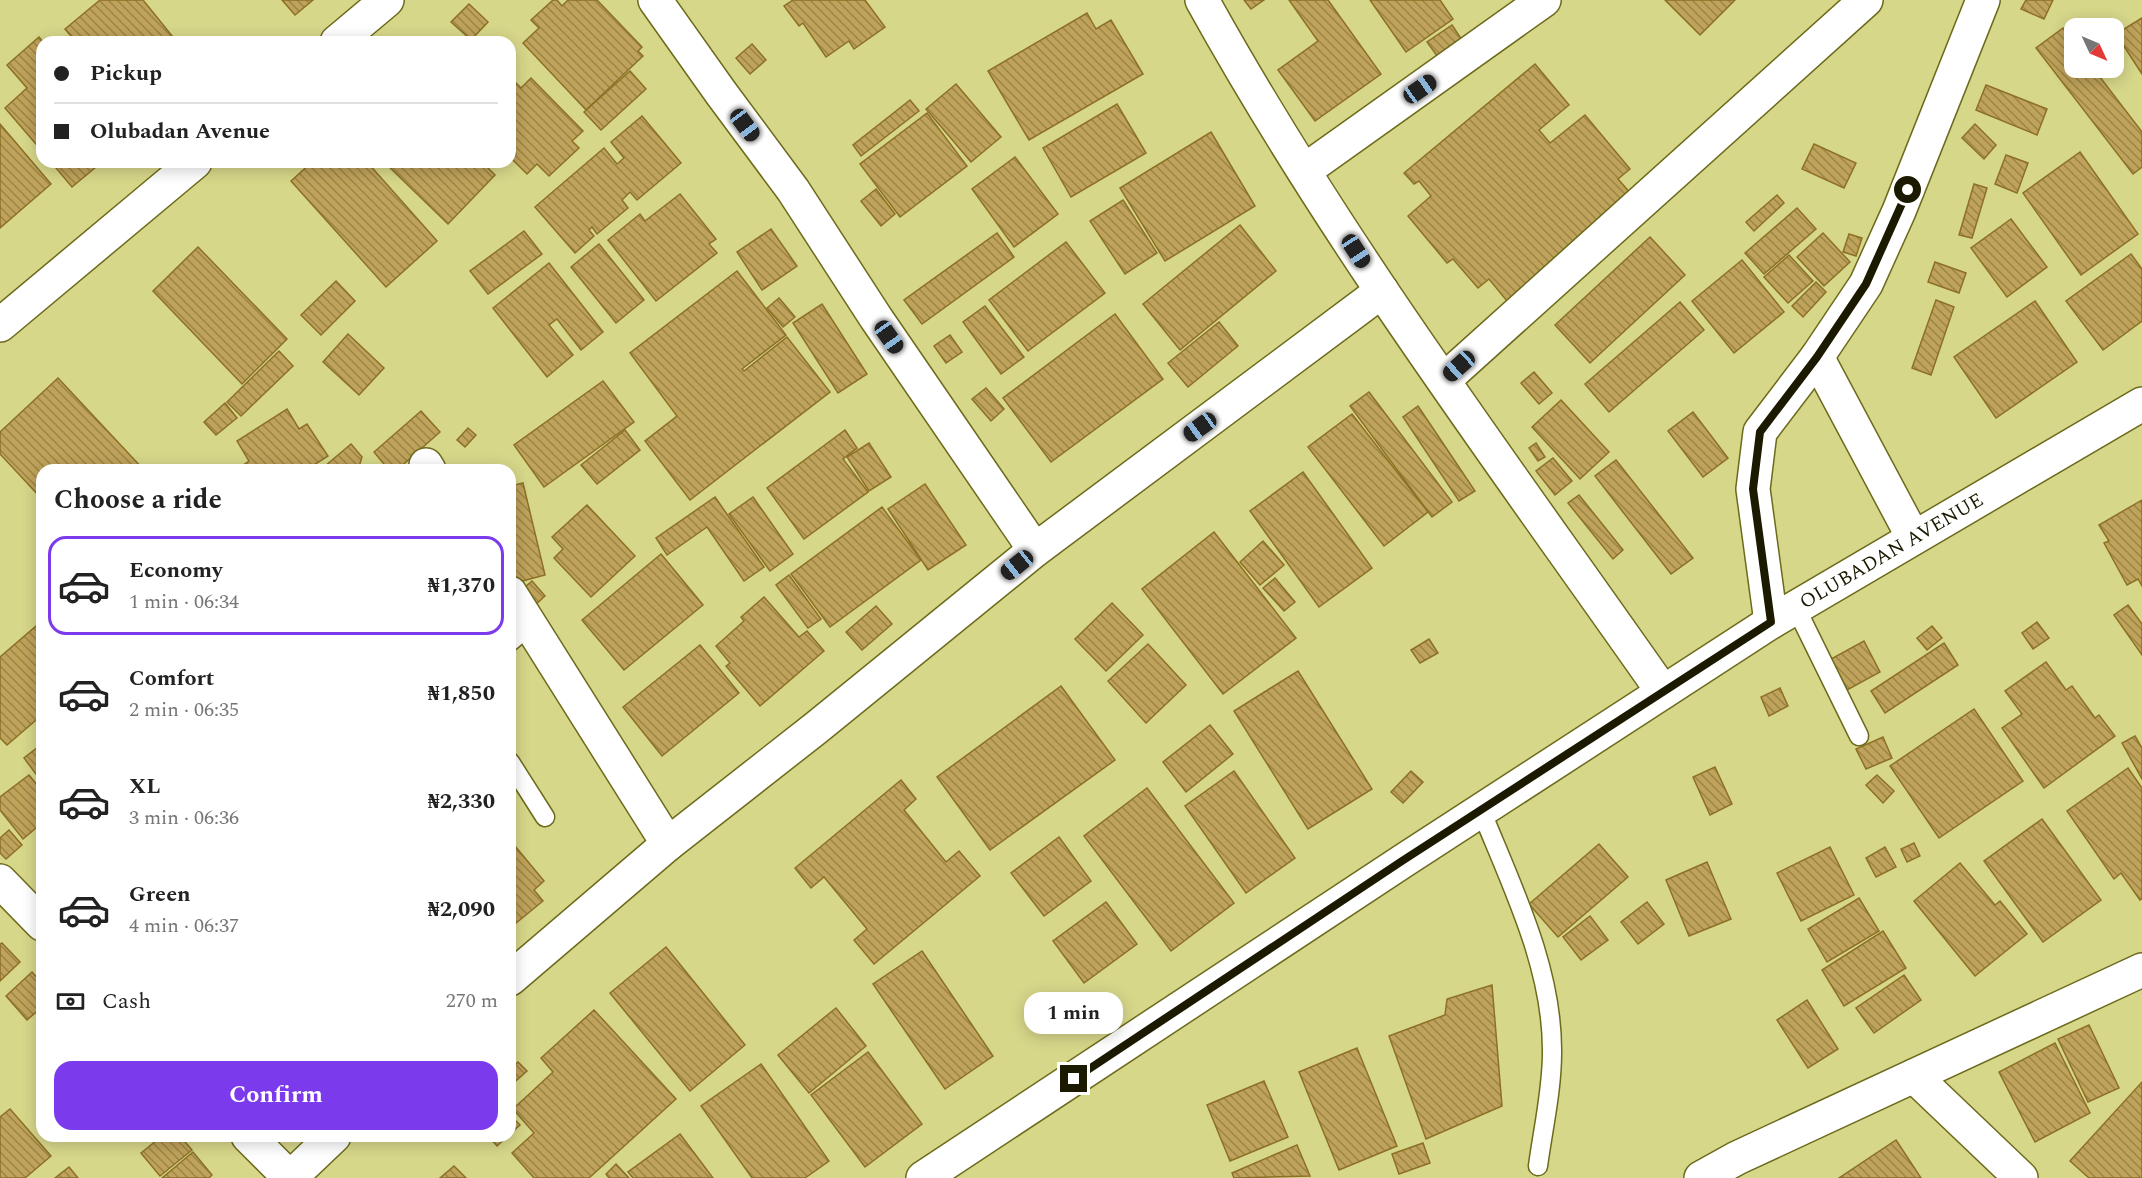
<!DOCTYPE html>
<meta charset="utf-8">
<style>
:root{--surface:#fff;--page:#f6f6f6;--text:#222;--muted:#767676;--line:#e0e0e0;--accent:#7c3aed}
body{margin:0;font-family:Spectral,serif;background:var(--page);color:var(--text);height:100vh;display:flex;flex-direction:column;font-size:22px;white-space:nowrap}
*{box-sizing:border-box;margin:0}
p{font-size:20px;color:var(--muted)}
.icon{flex:none;width:33px;height:33px;fill:none;stroke:currentColor;stroke-width:2;stroke-linecap:round;stroke-linejoin:round}
.map{position:relative;flex:1;overflow:hidden}
.sheet{position:absolute;left:36px;top:464px;width:480px;height:678px;display:flex;flex-direction:column;background:var(--surface);border-radius:18px;box-shadow:0 3px 15px #0003}
.sheet>*{flex:none}
.guide{position:absolute;left:36px;top:36px;width:480px;height:132px;border-radius:18px;box-shadow:0 3px 15px #0003;display:grid;align-content:center;height:132px;padding:0 18px;background:var(--surface)}
.needle{width:39px;rotate:134deg}
.buttons{position:absolute;left:2064px;top:18px;display:grid;gap:12px}
.buttons a{display:grid;place-items:center;width:60px;height:60px;border-radius:12px;background:var(--surface);box-shadow:0 3px 15px #0003;font-size:30px}
.end{position:absolute;width:27px;height:27px;margin:-14px;border:8px solid #1b1a00;background:#fff;box-shadow:0 0 0 3px #fff}
.from{border-radius:50%}
.bubble{position:absolute;height:42px;border-radius:18px;background:var(--surface);box-shadow:0 3px 15px #0003;font-size:20px;font-weight:700;line-height:42px;text-align:center}
.car{position:absolute;width:18px;height:36px;margin:-18px -9px;border-radius:8px;box-shadow:0 0 4px 2px #0007;background:linear-gradient(#222 24%,#8ab4d8 0 40%,#222 0 76%,#8ab4d8 0 86%,#222 0)}
.guide b{display:flex;align-items:center;gap:21px;height:57px;font-size:22px}
.guide b+b{border-top:2px solid var(--line)}
.guide i{width:15px;height:15px;background:var(--text)}
ul{padding:0;list-style:none}
li{display:flex;align-items:center;gap:18px;height:99px;margin:0 12px 9px;padding:0 6px;border:3px solid transparent;border-radius:18px}
li div{flex:1}
li b{display:block;font-size:22px}
li em{font-style:normal;font-weight:700}
li.on{border-color:var(--accent)}
li>.icon{width:54px;height:54px;stroke-width:1.5}
h2{padding:0 18px;font-size:27px;line-height:72px}
.pay{display:flex;align-items:center;gap:15px;height:66px;padding:0 18px;font-size:22px}
.pay p{margin-inline-start:auto}
.cta{display:flex;gap:12px;margin-top:auto;padding:12px 18px}
.cta a{flex:1;height:69px;border-radius:18px;background:var(--accent);color:#fff;font-size:24px;font-weight:700;line-height:69px;text-align:center}
.map>svg:first-child{display:block}
.building{fill:url(#building-back-hatch);stroke:#8c7025;stroke-width:1.5}
.lines{fill:none;stroke-linecap:round;stroke-linejoin:round}
.lane-casing{stroke:#6c6a1b;stroke-width:21}
.street-casing{stroke:#6c6a1b;stroke-width:36}
.secondary-casing{stroke:#6c6a1b;stroke-width:36}
.lane{stroke:#fff;stroke-width:18}
.street{stroke:#fff;stroke-width:33}
.secondary{stroke:#fff;stroke-width:33}
.route{stroke:#1b1a00;stroke-width:8}
.labels{text-anchor:middle;dominant-baseline:central;stroke-width:4.5;stroke-linejoin:round;paint-order:stroke}
.street-label{font-size:20px;fill:#1b1a00;stroke:#e4e497}
</style>
<div class="map">
<svg width="2142" height="1178" viewBox="0 0 2142 1178">
<defs>
<pattern id="building-back-hatch" width="6" height="6" patternUnits="userSpaceOnUse" patternTransform="scale(1.5)"><rect width="6" height="6" fill="#c0a35a"/><path d="M-1 5l2 2M0 0l6 6M5-1l2 2" fill="none" stroke="#9b8448"/></pattern>
</defs>
<rect width="100%" height="100%" fill="#d7d78a"/>
<g class="building">
<polygon points="100,0 143,0 177,42 76,42 65,29"/>
<polygon points="282,0 313,0 295,15"/>
<polygon points="553,0 557,0 562,6 568,0 597,0 642,47 638,51 643,56 586,110 523,43 539,28 531,20"/>
<polygon points="793,0 865,0 885,27 854,49 849,41 826,57 803,23 799,26 784,6"/>
<polygon points="1244,0 1264,0 1251,9"/>
<polygon points="1289,0 1328,0 1381,74 1315,121 1278,70 1318,41"/>
<polygon points="1370,0 1440,0 1453,19 1406,52"/>
<polygon points="1665,0 1735,0 1700,35"/>
<polygon points="2026,0 2053,0 2044,19 2021,9"/>
<polygon points="469,4 488,22 471,40 451,22"/>
<polygon points="1087,13 1096,29 1111,20 1143,74 1029,140 988,71"/>
<polygon points="2142,18 2142,74 2116,34"/>
<polygon points="1452,25 1464,43 1440,60 1427,42"/>
<polygon points="2063,28 2074,43 2074,68 2093,68 2142,132 2142,167 2133,174 2036,48"/>
<polygon points="39,37 43,42 42,151 5,108 27,88 7,65"/>
<polygon points="752,44 766,60 750,74 736,58"/>
<polygon points="1535,64 1569,105 1539,130 1550,143 1585,115 1630,169 1618,179 1632,195 1507,301 1489,279 1478,288 1453,259 1447,263 1408,216 1431,196 1419,181 1414,184 1404,173"/>
<polygon points="630,71 646,89 601,130 584,112"/>
<polygon points="510,77 521,88 531,78 583,131 572,141 579,148 549,176 537,164 527,174 511,158 516,154 510,147"/>
<polygon points="956,84 1001,137 971,162 926,109"/>
<polygon points="1986,85 2047,109 2037,135 1976,110"/>
<polygon points="910,100 919,111 861,156 853,145"/>
<polygon points="1117,104 1146,153 1071,197 1043,148"/>
<polygon points="927,113 967,166 900,217 860,164"/>
<polygon points="642,116 681,163 637,200 630,192 622,200 628,208 597,234 592,227 589,230 594,236 575,253 535,207 604,148 617,164 624,158 611,142"/>
<polygon points="0,124 51,184 0,228"/>
<polygon points="1975,124 1996,145 1984,159 1962,138"/>
<polygon points="1211,132 1255,206 1165,261 1120,188"/>
<polygon points="1814,144 1856,163 1844,188 1802,169"/>
<polygon points="2080,152 2138,234 2081,275 2023,193"/>
<polygon points="2006,155 2028,163 2017,193 1995,184"/>
<polygon points="1015,157 1058,214 1014,247 972,189"/>
<polygon points="51,162 102,162 72,187"/>
<polygon points="312,162 367,162 437,241 386,287 291,181"/>
<polygon points="384,162 482,162 495,175 448,224"/>
<polygon points="1974,184 1987,188 1972,238 1959,235"/>
<polygon points="876,189 895,214 881,226 861,201"/>
<polygon points="680,194 716,239 709,244 717,253 656,301 608,240 640,214 645,221"/>
<polygon points="1777,195 1784,203 1754,231 1746,222"/>
<polygon points="1123,200 1157,253 1125,274 1090,221"/>
<polygon points="1797,208 1816,229 1764,274 1745,253"/>
<polygon points="2011,219 2047,267 2007,297 1971,248"/>
<polygon points="1240,225 1276,271 1180,350 1143,304"/>
<polygon points="771,229 797,266 762,290 737,252"/>
<polygon points="524,231 542,254 488,294 470,271"/>
<polygon points="997,233 1014,257 922,324 904,300"/>
<polygon points="1823,233 1850,262 1824,286 1797,257"/>
<polygon points="1849,234 1862,238 1856,256 1843,252"/>
<polygon points="1650,237 1685,275 1590,363 1555,325"/>
<polygon points="1066,242 1105,293 1028,351 989,300"/>
<polygon points="599,244 644,300 616,323 571,267"/>
<polygon points="198,247 287,339 242,384 153,291"/>
<polygon points="2131,254 2142,269 2142,321 2103,350 2066,301"/>
<polygon points="1789,255 1813,281 1788,303 1764,277"/>
<polygon points="1742,260 1784,312 1734,353 1692,301"/>
<polygon points="1935,262 1966,273 1959,293 1928,282"/>
<polygon points="549,263 603,332 581,350 557,319 549,325 573,355 547,377 493,308"/>
<polygon points="737,271 786,335 742,369 744,371 787,337 830,392 690,500 645,441 677,416 630,353"/>
<polygon points="336,281 355,301 321,335 301,315"/>
<polygon points="1816,282 1826,292 1803,317 1792,306"/>
<polygon points="779,298 795,317 783,327 767,308"/>
<polygon points="1936,300 1954,307 1931,375 1912,368"/>
<polygon points="2035,301 2077,362 1996,418 1954,357"/>
<polygon points="1680,302 1704,330 1609,412 1585,384"/>
<polygon points="822,304 867,374 838,393 793,323"/>
<polygon points="985,306 1024,357 1001,374 963,322"/>
<polygon points="1115,314 1163,379 1051,462 1003,398"/>
<polygon points="1219,322 1238,346 1188,387 1168,363"/>
<polygon points="348,334 384,368 359,395 323,362"/>
<polygon points="950,335 962,352 946,363 934,346"/>
<polygon points="279,351 293,366 241,416 227,402"/>
<polygon points="1534,372 1552,393 1539,404 1521,383"/>
<polygon points="58,378 144,470 42,470 42,499 0,454 0,432"/>
<polygon points="603,381 634,422 544,487 514,445"/>
<polygon points="986,388 1004,409 991,421 972,399"/>
<polygon points="1369,392 1452,502 1432,517 1350,406"/>
<polygon points="1561,400 1609,452 1580,479 1532,427"/>
<polygon points="225,403 237,418 216,435 204,422"/>
<polygon points="1418,406 1475,491 1459,501 1403,417"/>
<polygon points="287,409 299,429 307,424 328,456 306,470 236,470 249,461 237,441"/>
<polygon points="421,411 440,432 397,470 389,470 374,452"/>
<polygon points="1693,412 1728,458 1703,477 1668,431"/>
<polygon points="1352,414 1428,512 1384,546 1308,447"/>
<polygon points="468,428 476,435 465,447 457,440"/>
<polygon points="625,430 640,450 597,484 581,465"/>
<polygon points="845,430 857,448 843,459 868,492 804,539 767,488"/>
<polygon points="869,443 891,477 869,491 847,457"/>
<polygon points="1536,443 1545,457 1538,461 1529,448"/>
<polygon points="351,444 362,457 358,470 328,470 325,466"/>
<polygon points="1553,458 1572,481 1555,495 1536,471"/>
<polygon points="1616,460 1693,558 1671,574 1595,476"/>
<polygon points="1303,472 1372,568 1319,607 1250,511"/>
<polygon points="523,483 545,575 515,583 510,562 510,486"/>
<polygon points="925,484 966,545 928,570 888,509"/>
<polygon points="1579,495 1623,550 1613,559 1568,503"/>
<polygon points="715,497 764,567 744,581 707,527 667,555 656,538"/>
<polygon points="753,497 793,554 770,571 729,514"/>
<polygon points="2142,500 2142,586 2138,579 2127,585 2104,543 2109,541 2099,525"/>
<polygon points="587,505 635,556 591,597 554,558 563,549 552,537"/>
<polygon points="882,507 921,560 830,627 791,574"/>
<polygon points="1214,532 1296,638 1223,694 1142,589"/>
<polygon points="1263,541 1284,565 1260,585 1240,562"/>
<polygon points="661,554 703,605 624,670 582,620"/>
<polygon points="789,575 821,619 808,628 776,585"/>
<polygon points="1275,578 1295,602 1284,611 1263,588"/>
<polygon points="532,581 545,596 531,609 517,594"/>
<polygon points="764,597 799,637 807,631 824,651 760,706 726,666 730,663 716,646 744,621 741,617"/>
<polygon points="1112,603 1143,635 1106,671 1075,639"/>
<polygon points="2128,605 2142,624 2142,655 2114,615"/>
<polygon points="876,606 892,624 862,650 846,632"/>
<polygon points="42,621 42,715 7,745 0,738 0,657"/>
<polygon points="2037,622 2049,638 2033,649 2022,633"/>
<polygon points="1932,626 1942,638 1927,650 1917,638"/>
<polygon points="1429,639 1438,653 1420,663 1411,650"/>
<polygon points="1864,641 1880,672 1847,690 1831,659"/>
<polygon points="1944,643 1958,665 1885,713 1871,691"/>
<polygon points="1148,644 1186,685 1146,723 1108,681"/>
<polygon points="700,645 739,693 662,756 623,707"/>
<polygon points="2046,662 2066,690 2072,686 2095,718 2099,715 2115,736 2044,788 2002,728 2022,714 2005,691"/>
<polygon points="1298,671 1372,789 1308,829 1234,711"/>
<polygon points="1061,686 1115,760 990,850 937,777"/>
<polygon points="1780,688 1788,706 1769,716 1761,697"/>
<polygon points="1974,709 2023,781 1939,838 1890,766"/>
<polygon points="1210,725 1233,754 1186,792 1163,762"/>
<polygon points="2135,736 2142,748 2142,779 2122,743"/>
<polygon points="1883,737 1892,758 1866,769 1856,749"/>
<polygon points="42,744 42,782 24,758"/>
<polygon points="1715,767 1732,804 1710,815 1693,777"/>
<polygon points="2128,768 2142,788 2142,899 2140,900 2121,873 2114,879 2067,811"/>
<polygon points="1234,771 1295,858 1246,893 1185,806"/>
<polygon points="1411,771 1423,782 1403,803 1391,792"/>
<polygon points="29,775 42,791 42,823 23,839 0,810 0,797"/>
<polygon points="1877,775 1894,791 1883,803 1866,785"/>
<polygon points="901,780 916,799 904,810 946,862 959,851 980,876 874,964 854,940 867,929 824,877 811,888 795,868"/>
<polygon points="1147,788 1234,903 1171,951 1084,836"/>
<polygon points="2042,819 2101,900 2043,942 1984,861"/>
<polygon points="9,830 22,845 6,859 0,853 0,838"/>
<polygon points="1059,837 1091,881 1044,916 1011,873"/>
<polygon points="510,840 544,881 534,890 543,901 510,928"/>
<polygon points="1914,843 1920,856 1907,862 1901,849"/>
<polygon points="1599,844 1628,877 1558,937 1529,904"/>
<polygon points="1830,847 1854,895 1801,921 1777,873"/>
<polygon points="1885,847 1896,867 1876,877 1866,858"/>
<polygon points="1707,862 1731,919 1689,936 1666,880"/>
<polygon points="1960,863 1995,905 2000,901 2027,934 1975,976 1914,901"/>
<polygon points="1859,898 1879,931 1827,962 1808,929"/>
<polygon points="1106,902 1137,944 1084,983 1053,941"/>
<polygon points="1647,902 1664,924 1638,944 1621,922"/>
<polygon points="1590,916 1608,940 1581,960 1563,937"/>
<polygon points="1883,931 1906,968 1844,1006 1822,970"/>
<polygon points="2,943 20,962 0,981 0,944"/>
<polygon points="666,947 745,1045 690,1091 610,993"/>
<polygon points="922,951 993,1056 945,1089 873,984"/>
<polygon points="32,972 42,983 42,1007 27,1020 6,996"/>
<polygon points="1904,975 1921,1000 1874,1033 1856,1008"/>
<polygon points="1492,985 1502,1106 1426,1139 1389,1036 1445,1015 1447,999"/>
<polygon points="1807,1000 1838,1049 1808,1068 1777,1020"/>
<polygon points="836,1008 866,1046 809,1093 778,1055"/>
<polygon points="594,1010 676,1099 589,1178 534,1178 512,1153 534,1133 513,1109 553,1072 541,1058"/>
<polygon points="2089,1025 2119,1088 2088,1102 2058,1039"/>
<polygon points="2055,1043 2090,1113 2035,1142 1999,1072"/>
<polygon points="1357,1048 1397,1146 1339,1170 1299,1072"/>
<polygon points="868,1052 922,1124 865,1167 811,1095"/>
<polygon points="518,1062 527,1071 510,1086 510,1069"/>
<polygon points="761,1064 829,1161 805,1178 752,1178 701,1106"/>
<polygon points="1264,1081 1288,1137 1230,1161 1207,1105"/>
<polygon points="2142,1082 2142,1178 2089,1178 2070,1161"/>
<polygon points="10,1109 51,1156 25,1178 0,1178 0,1117"/>
<polygon points="510,1115 520,1125 510,1134"/>
<polygon points="680,1134 713,1178 633,1178 628,1172"/>
<polygon points="162,1136 180,1136 192,1150 160,1176 141,1153"/>
<polygon points="488,1136 508,1136 497,1146"/>
<polygon points="1896,1140 1921,1178 1839,1178"/>
<polygon points="1423,1143 1430,1163 1399,1174 1392,1154"/>
<polygon points="1297,1145 1310,1176 1234,1178 1232,1173"/>
<polygon points="193,1152 212,1175 209,1178 162,1178"/>
<polygon points="616,1164 629,1178 609,1178 606,1174"/>
<polygon points="454,1166 466,1178 440,1178"/>
<polygon points="69,1167 78,1178 55,1178"/>
</g>
<g class="lines">
<g class="lane-casing">
<g id="lane">
<polyline points="1796,608 1859,736"/>
<polyline points="510,642 531,624"/>
<polyline points="510,762 545,817"/>
<path d="M 1481,810 C 1512,887 1553,968 1552,1053 C 1552,1090 1543,1129 1538,1166"/>
</g>
</g>
<g class="street-casing">
<g id="street">
<polyline points="655,0 721,93 793,190 876,318 1035,550"/>
<path d="M 1202,0 C 1336,242 1504,465 1663,692"/>
<polyline points="337,42 387,0"/>
<polyline points="1304,171 1544,0"/>
<polyline points="0,325 195,162"/>
<polyline points="1817,357 1913,537"/>
<polyline points="1444,380 1866,0"/>
<polyline points="426,465 429,470"/>
<polyline points="510,593 668,844"/>
<polyline points="1771,622 1753,489 1760,432 1817,357 1866,284 1899,211 1983,0"/>
<polyline points="0,881 42,924"/>
<polyline points="510,979 668,844 816,728 1035,550 1382,291"/>
<polyline points="1914,1076 2021,1178"/>
<polyline points="248,1136 290,1178 334,1136"/>
<polyline points="1701,1178 1737,1158 2142,970"/>
</g>
</g>
<g class="secondary-casing">
<g id="secondary">
<path id="s1" d="M 923,1178 L 1403,861 L 1771,622 L 2142,404"/>
</g>
</g>
<use href="#lane" class="lane"/>
<use href="#street" class="street"/>
<use href="#secondary" class="secondary"/>
</g>
<g class="lines">
<polyline class="route" points="1074,1079 1402,861 1771,622 1753,489 1760,432 1817,357 1866,284 1908,190"/>
</g>
<g class="labels">
<g class="street-label">
<text stroke="none"><textPath href="#s1" startOffset="1154">OLUBADAN AVENUE</textPath></text>
</g>
</g>
</svg>
<div class="buttons">
<a><svg class="needle" viewBox="-14 -14 28 28"><path d="M0-13l5 13h-10z" fill="#e53935"/><path d="M0 13l5-13h-10z" fill="#767676"/></svg></a>
</div>
<i class="end from" style="left:1908px;top:190px"></i>
<i class="end" style="left:1074px;top:1079px"></i>
<div class="bubble" style="left:1024px;top:992px;width:99px">1 min</div>
<i class="car" style="left:1420px;top:89px;rotate:55deg"></i>
<i class="car" style="left:745px;top:125px;rotate:143deg"></i>
<i class="car" style="left:1356px;top:251px;rotate:147deg"></i>
<i class="car" style="left:889px;top:337px;rotate:145deg"></i>
<i class="car" style="left:1459px;top:366px;rotate:228deg"></i>
<i class="car" style="left:1200px;top:427px;rotate:234deg"></i>
<i class="car" style="left:1017px;top:565px;rotate:231deg"></i>
<div class="guide">
<b><i class="from"></i>Pickup</b>
<b><i></i>Olubadan Avenue</b>
</div>
<section class="sheet">
<h2>Choose a ride</h2>
<ul>
<li class="on"><svg class="icon" aria-label="car" viewBox="0 0 24 24"><path d="M5 17H2v-5l4-1 3-4h7l3 4 3 1v5h-3M9 17h6M6 11h13"/><circle cx="7" cy="17" r="2"/><circle cx="17" cy="17" r="2"/></svg><div><b>Economy</b><p>1 min · 06:34</p></div><em>₦1,370</em></li>
<li><svg class="icon" aria-label="car" viewBox="0 0 24 24"><path d="M5 17H2v-5l4-1 3-4h7l3 4 3 1v5h-3M9 17h6M6 11h13"/><circle cx="7" cy="17" r="2"/><circle cx="17" cy="17" r="2"/></svg><div><b>Comfort</b><p>2 min · 06:35</p></div><em>₦1,850</em></li>
<li><svg class="icon" aria-label="car" viewBox="0 0 24 24"><path d="M5 17H2v-5l4-1 3-4h7l3 4 3 1v5h-3M9 17h6M6 11h13"/><circle cx="7" cy="17" r="2"/><circle cx="17" cy="17" r="2"/></svg><div><b>XL</b><p>3 min · 06:36</p></div><em>₦2,330</em></li>
<li><svg class="icon" aria-label="car" viewBox="0 0 24 24"><path d="M5 17H2v-5l4-1 3-4h7l3 4 3 1v5h-3M9 17h6M6 11h13"/><circle cx="7" cy="17" r="2"/><circle cx="17" cy="17" r="2"/></svg><div><b>Green</b><p>4 min · 06:37</p></div><em>₦2,090</em></li>
</ul>
<div class="pay"><svg class="icon" aria-label="cash" viewBox="0 0 24 24"><path d="M3 7h18v10H3z"/><circle cx="12" cy="12" r="2"/></svg>Cash<p>270 m</p></div>
<div class="cta"><a>Confirm</a></div>
</section>
</div>
